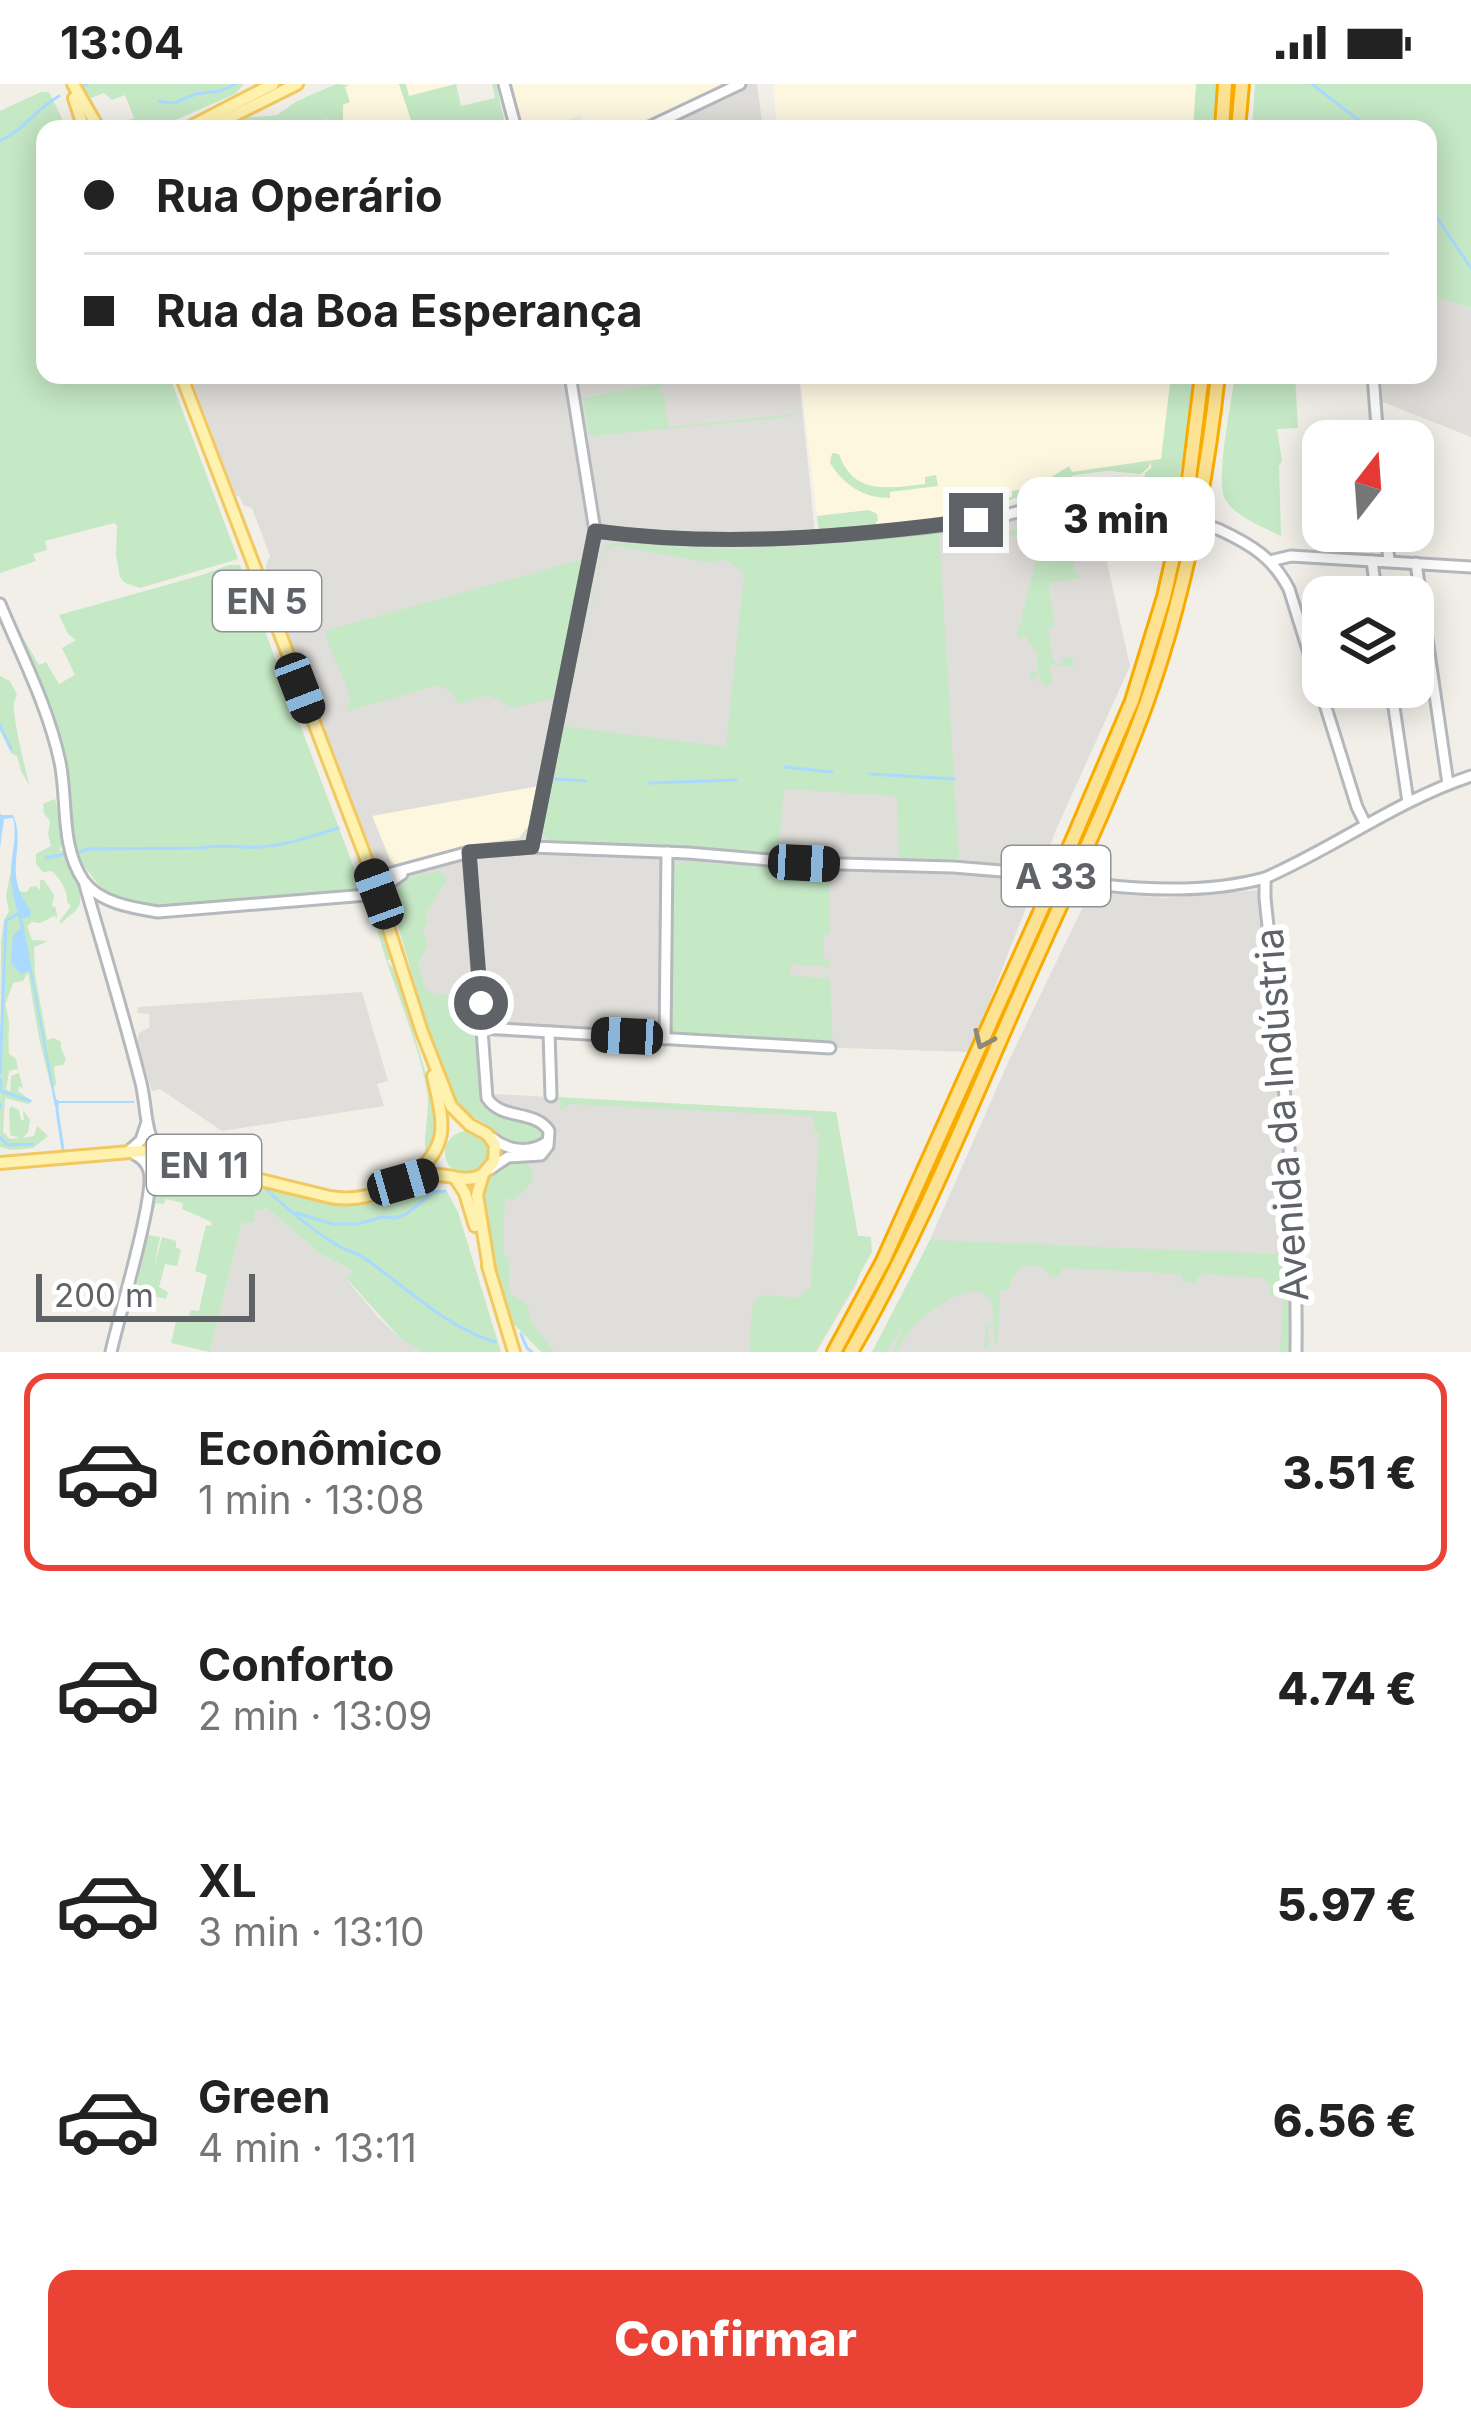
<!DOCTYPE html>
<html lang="pt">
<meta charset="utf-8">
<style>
:root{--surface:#fff;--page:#f6f6f6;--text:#222;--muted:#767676;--line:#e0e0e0;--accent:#ea4335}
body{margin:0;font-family:Inter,sans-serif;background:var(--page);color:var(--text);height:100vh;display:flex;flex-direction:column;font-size:45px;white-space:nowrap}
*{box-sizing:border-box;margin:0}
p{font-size:39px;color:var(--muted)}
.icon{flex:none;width:66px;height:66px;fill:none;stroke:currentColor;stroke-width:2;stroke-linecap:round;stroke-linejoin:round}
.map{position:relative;height:1268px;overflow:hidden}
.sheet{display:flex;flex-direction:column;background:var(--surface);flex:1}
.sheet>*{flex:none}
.hud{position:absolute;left:36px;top:36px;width:1401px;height:264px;border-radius:24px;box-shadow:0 6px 30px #0003;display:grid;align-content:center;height:264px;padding:0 48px;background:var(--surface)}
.needle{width:78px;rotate:17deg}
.buttons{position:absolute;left:1302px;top:336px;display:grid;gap:24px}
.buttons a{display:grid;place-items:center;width:132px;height:132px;border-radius:24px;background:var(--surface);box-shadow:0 6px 30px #0003;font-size:60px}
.scale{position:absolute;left:36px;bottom:30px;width:219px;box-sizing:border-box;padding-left:12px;border:6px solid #5f6368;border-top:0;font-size:33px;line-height:42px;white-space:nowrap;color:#5f6368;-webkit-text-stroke:9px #fff;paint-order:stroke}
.end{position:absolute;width:54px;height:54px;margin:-27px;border:15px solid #5f6368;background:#fff;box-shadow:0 0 0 6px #fff}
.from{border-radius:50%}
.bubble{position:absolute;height:84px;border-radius:24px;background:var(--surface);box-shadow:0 6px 30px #0003;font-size:39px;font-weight:800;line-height:84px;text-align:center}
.car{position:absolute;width:36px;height:72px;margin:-36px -18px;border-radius:15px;box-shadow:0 0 9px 3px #0007;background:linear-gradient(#222 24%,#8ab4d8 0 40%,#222 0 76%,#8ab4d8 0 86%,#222 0)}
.hud b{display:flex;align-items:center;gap:42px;height:114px;font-size:45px}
.hud b+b{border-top:3px solid var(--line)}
.hud i{width:30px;height:30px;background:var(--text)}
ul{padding:21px 0 0;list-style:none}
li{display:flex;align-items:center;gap:36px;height:198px;margin:0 24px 18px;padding:0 24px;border:6px solid transparent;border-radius:24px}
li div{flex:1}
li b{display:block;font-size:45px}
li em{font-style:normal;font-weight:800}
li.current{border-color:var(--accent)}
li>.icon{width:108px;height:108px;stroke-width:1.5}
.cta{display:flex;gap:24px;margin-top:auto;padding:24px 48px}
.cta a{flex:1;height:138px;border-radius:24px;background:var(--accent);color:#fff;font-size:48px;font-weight:800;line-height:138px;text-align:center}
.status{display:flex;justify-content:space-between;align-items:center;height:84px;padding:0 60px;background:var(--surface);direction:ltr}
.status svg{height:33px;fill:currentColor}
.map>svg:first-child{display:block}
.commercial{fill:#fef7e0}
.industrial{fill:#e0deda;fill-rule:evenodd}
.green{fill:#c5e8c5}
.water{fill:#aadaff}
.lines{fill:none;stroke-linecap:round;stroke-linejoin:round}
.stream{stroke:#aadaff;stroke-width:3}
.minor-casing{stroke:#b5b8bc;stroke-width:15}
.major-casing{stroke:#f2c960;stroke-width:16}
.highway-casing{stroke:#f9ab00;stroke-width:18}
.minor{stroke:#fff;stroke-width:9}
.major{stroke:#fff2af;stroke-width:10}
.highway{stroke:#fde293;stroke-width:12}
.minor-bridge-casing{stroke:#b5b8bc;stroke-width:15;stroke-linecap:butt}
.minor-bridge{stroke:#fff;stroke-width:9}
.oneway{stroke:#8e8975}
.route{stroke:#5f6368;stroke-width:15}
.labels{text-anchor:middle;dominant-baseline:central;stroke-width:12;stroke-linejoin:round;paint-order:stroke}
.shield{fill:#fff;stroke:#8f9295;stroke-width:3}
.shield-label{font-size:36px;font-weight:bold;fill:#5f6368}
.street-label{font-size:39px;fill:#5f6368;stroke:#fff}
</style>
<div class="status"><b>13:04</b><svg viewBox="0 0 49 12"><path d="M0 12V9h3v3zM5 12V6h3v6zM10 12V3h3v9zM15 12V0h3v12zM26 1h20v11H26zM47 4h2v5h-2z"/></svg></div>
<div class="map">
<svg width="1471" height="1268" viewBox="0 0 1471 1268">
<rect width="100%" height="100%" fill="#f1efe8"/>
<g class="commercial">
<polygon points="336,0 455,0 409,12 417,45 237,45 237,38 243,34 277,31 297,17"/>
<polygon points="513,0 726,0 632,45 587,45 580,31 550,45 524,45"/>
<polygon points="773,0 1208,0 1204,45 777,45"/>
<polygon points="800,291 1183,291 1174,375 1156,392 1108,387 1075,391 959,437 819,449"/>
<polygon points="539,702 529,741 519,754 440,769 397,782 391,778 372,731"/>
</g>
<g class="industrial">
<polygon points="724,0 757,0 763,45 638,45"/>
<polygon points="1428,211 1471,224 1471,353 1375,315 1373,291 1428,291"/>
<path d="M 209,291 L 799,291 L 816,460 L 1095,424 L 1130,582 L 1056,746 L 970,968 L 490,953 L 471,945 L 436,957 L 372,766 L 359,739 L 267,494 L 266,480 L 270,472 L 252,424 L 243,421 L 240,413 L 235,411 L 192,296 ZM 538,702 L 529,741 L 519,754 L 465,762 L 397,782 L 391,778 L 372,732 Z"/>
<polygon points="1259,806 1277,993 1291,1172 1288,1268 876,1268 929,1158 1010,974 1090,808 1164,814"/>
<polygon points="362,908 388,997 377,1000 384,1022 222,1047 160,1005 152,1007 137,958 139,949 150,943 149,930 137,929 138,923"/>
<polygon points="494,1010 836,1028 858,1152 871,1153 856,1201 816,1268 541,1268 506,1206 488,1095 501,1074"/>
<polygon points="267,1124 319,1169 354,1188 347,1196 379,1234 401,1255 423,1268 210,1268 242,1139 253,1138 255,1127"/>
</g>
<g class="green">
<polygon points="80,0 244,0 235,10 155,45 119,45 118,41 134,34 125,11 112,16 104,9 88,15"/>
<polygon points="336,0 349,1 345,3 350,18 343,21 343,45 330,45 326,35 299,45 237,45 237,38 243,34 277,31 297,17"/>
<polygon points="399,0 406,0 409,12 456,0 461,22 495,14 492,0 496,0 505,40 497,45 414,45"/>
<polygon points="1196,0 1219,0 1216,45 1193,45"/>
<polygon points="1255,0 1471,0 1471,224 1428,211 1428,45 1252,45"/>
<polygon points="41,8 49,8 67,45 45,45 45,291 169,291 238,475 140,504 125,499 120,493 116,471 117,441 114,439 45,457 47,466 33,470 36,477 0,489 0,27"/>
<path d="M 1171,291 L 1195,291 L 1175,423 C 1143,411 1114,398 1079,404 C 1057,409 1035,419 1012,421 C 1057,404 1095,385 1144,396 L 1145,389 L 1151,384 L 1151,377 L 1149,383 L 1141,390 L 1108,387 L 1075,391 L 958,436 L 945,432 L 944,426 L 948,417 L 955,415 L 956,420 L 1012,413 L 1012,407 L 1037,402 L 1069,382 L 1072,388 L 1161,375 Z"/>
<path d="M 1235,291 L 1295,291 L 1298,344 L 1277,345 L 1282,377 L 1279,382 L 1281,452 C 1265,444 1234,432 1225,415 C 1215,396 1232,316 1235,291 Z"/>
<polygon points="662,292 664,301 659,302 660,310 664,310 668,343 805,329 772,335 589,352 583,314 659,300 659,294"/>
<path d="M 832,369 L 839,370 C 853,412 890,404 925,400 L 925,393 L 936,391 L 938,402 L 890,408 L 890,414 C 863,414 844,401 830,379 Z"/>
<polygon points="1101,414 1132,419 1155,429 1165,450 1163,456 1134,431 1080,436 1076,429 1069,426 989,442 1052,423"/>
<polygon points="869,426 877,430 878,436 873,444 819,449 817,432"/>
<polygon points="1069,437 1073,441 1076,465 1073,487 1081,494 1048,499 1055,542 1048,544 1053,575 1057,580 1063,579 1063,574 1072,573 1074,583 1050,581 1052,600 1043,602 1042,598 1037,598 1042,593 1039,592 1041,586 1031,597 1030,589 1037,587 1037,566 1034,567 1032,560 1029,560 1026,552 1017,553 1035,479 1031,450 977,453 1026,444 1029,441"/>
<path d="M 939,449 L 959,775 L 899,774 L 897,712 L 784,705 L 778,773 L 548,756 L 542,748 L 562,642 L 726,663 L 744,491 C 736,481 725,471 711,479 L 617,462 L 607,466 L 602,473 L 579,591 L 601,473 L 607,462 L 616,459 L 746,465 L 747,460 L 791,463 Z"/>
<polygon points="584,475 558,613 513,624 489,611 459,620 452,609 439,601 347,627 350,612 325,551 328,546"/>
<polygon points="229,481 240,481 363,808 160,825 137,823 109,809 97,799 77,773 64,680 54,636 19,547 39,581 46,578 59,600 75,591 62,564 76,556 68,550 59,531 202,491"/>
<path d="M 0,592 L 10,597 L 17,611 C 16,614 14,617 14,620 C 12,630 26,691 30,702 L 21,687 L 17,672 L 12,670 L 0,647 Z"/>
<path d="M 55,715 L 65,758 L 59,766 L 66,768 L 68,772 C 73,785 87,813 77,825 C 73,830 66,833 62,839 L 59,838 L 71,822 L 67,818 C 68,807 60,794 52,787 L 43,788 L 36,780 L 36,770 L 51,762 L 48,750 L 50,737 L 44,729 L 43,720 Z"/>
<polygon points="685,777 830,789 830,850 824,851 824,875 830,875 830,883 791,880 790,891 830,895 833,964 675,953 670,949 671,868 674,863 671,856 672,788 675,782"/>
<path d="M 438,787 L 445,791 L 446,797 L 426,830 L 428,837 L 423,846 L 428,860 L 418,880 L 426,906 L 437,912 L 451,908 L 460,908 L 460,905 L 467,904 L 472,910 L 471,902 L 474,904 L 482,971 L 482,1020 C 500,1036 530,1031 544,1049 L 537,1059 L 505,1058 L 485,1040 L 460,1025 L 455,1018 L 423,928 L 390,814 C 395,792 419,792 438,787 Z"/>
<path d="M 10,790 L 14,793 L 18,807 L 27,808 L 30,803 L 36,802 L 40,806 L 40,796 L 44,796 L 54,811 L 52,822 L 56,824 L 57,834 L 54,832 L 40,839 L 32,838 L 27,842 L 32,856 L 48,857 L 34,863 L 35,891 L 47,956 L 54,954 L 61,958 L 61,964 L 66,975 L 63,981 L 54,982 L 56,1001 L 51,1003 L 39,954 L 28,888 L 23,897 L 13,899 L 5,921 C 12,940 7,952 9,970 L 16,975 L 18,985 L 9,987 L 6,1005 L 10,1008 L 11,992 L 19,989 L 23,1004 L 19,1002 L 18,1007 L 32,1017 L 28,1020 L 5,1014 L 3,1048 L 10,1055 L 20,1054 L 10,1051 L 9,1025 L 11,1022 L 19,1026 L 21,1036 L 24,1036 L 23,1026 L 30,1036 L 28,1048 L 23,1054 L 34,1052 L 37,1042 L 48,1052 L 33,1064 L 12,1066 L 0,1063 L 1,857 L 4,836 L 9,827 L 6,812 Z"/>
<path d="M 375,814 L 390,875 L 387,877 L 395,887 L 431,1007 L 436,1033 L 433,1057 L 426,1072 C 422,1051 431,1028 427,1006 C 415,942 382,881 370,815 Z"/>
<polygon points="555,1013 836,1028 858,1152 871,1153 872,1168 816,1268 749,1268 752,1224 756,1214 766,1211 798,1214 805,1205 811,1205 819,1048 814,1047 814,1032 571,1020 560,1026 561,1017 555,1017"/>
<circle cx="467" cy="1069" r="22"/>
<path d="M 519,1076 L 529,1080 C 540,1097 524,1107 512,1117 L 505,1113 L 503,1169 L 509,1176 L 509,1209 L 528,1221 L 530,1236 L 554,1268 L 541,1268 L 508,1234 L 483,1120 C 482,1098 496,1079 519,1076 Z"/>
<path d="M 180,1083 L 247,1097 L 303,1114 L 342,1120 L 384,1119 L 401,1111 L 446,1106 L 458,1128 L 501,1268 L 423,1268 L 401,1255 L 347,1195 L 353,1187 L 319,1169 L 267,1124 L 255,1127 L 254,1138 L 242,1139 L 210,1268 L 171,1259 L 177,1233 L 188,1235 L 191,1226 L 199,1227 L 207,1191 L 195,1187 L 206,1141 L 211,1142 L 212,1138 L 182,1125 L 183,1119 L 166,1115 L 164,1120 L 156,1119 L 149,1139 C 150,1114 156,1094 180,1083 Z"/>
<polygon points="148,1151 160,1153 154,1184 162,1153 176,1157 176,1163 181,1166 177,1182 165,1180 159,1203 168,1208 166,1215 135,1207"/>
<path d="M 930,1156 L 1294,1171 L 1290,1268 L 1280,1268 L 1283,1217 L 1280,1212 L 1270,1211 L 1270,1200 L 1263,1194 L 1204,1190 L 1197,1194 L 1196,1199 L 1182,1198 L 1182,1190 L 1063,1184 L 1057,1194 L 1051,1193 L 1041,1182 L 1021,1183 L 1012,1194 L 1009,1206 L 1000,1207 L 998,1256 L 995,1263 L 994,1242 L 988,1243 L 989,1264 L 984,1263 L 986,1241 L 994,1240 C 997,1182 943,1215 919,1237 C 911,1244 902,1258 896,1268 L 893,1268 L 905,1238 L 887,1268 L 872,1268 Z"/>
</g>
<path class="water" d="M 0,728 L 1,731 L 13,731 C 28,766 0,785 31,827 L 30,833 L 22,834 L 56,1015 L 59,1017 L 134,1017 L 134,1019 L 59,1019 L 58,1027 L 55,1023 L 30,887 L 21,890 L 11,879 L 13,851 L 21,844 C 18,827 12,811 11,794 C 10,774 18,752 13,734 L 4,735 L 0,764 Z"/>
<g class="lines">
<g class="stream">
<polyline points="1312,0 1370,45"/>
<polyline points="82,3 87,0"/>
<path d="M 159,17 C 181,22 179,14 197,10 C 217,6 215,11 235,0"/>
<path d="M 0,57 C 23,47 37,24 59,12"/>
<polyline points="1428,121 1471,184"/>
<polyline points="0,641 11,665"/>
<polyline points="785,683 832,688"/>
<polyline points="870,690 954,695"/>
<polyline points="554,695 586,697"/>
<polyline points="649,699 736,696"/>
<path d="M 76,769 L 88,765 L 202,764 C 217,760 243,764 261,763 C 287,761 313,752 338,744"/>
<polyline points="46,774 66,770"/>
<polyline points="0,990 6,837 17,830"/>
<polyline points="0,995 1,1007 30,1017"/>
<polyline points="0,1020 0,1024"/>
<polyline points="57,1026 63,1066"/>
<polyline points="0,1053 7,1061 32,1060"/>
<polyline points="266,1105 269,1108"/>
<path d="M 271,1110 C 291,1128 313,1147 337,1161 C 348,1167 360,1170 370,1178 C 409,1206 448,1244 495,1258"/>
<polyline points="296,1129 333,1140 358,1140 382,1133 395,1134 406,1130 434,1108 445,1107"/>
<polyline points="521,1250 527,1264 532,1268"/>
</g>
<g class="minor-casing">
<g id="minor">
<polyline points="504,0 516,45"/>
<polyline points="645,45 740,0"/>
<polyline points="1373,291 1378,357"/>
<path d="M 1220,446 C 1252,461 1273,474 1289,505 L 1357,723 L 1365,739"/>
<path d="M 595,447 C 697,461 808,456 909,445 C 940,442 971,439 1001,432 C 1066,417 1086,399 1154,421"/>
<polyline points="1386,447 1389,477"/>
<polyline points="1270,477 1291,472 1471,483"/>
<polyline points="1372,477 1377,513"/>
<polyline points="1416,479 1448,700"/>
<path d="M 0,520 C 22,573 48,622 60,678 C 68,717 60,761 83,796 C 99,819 133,824 158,828 L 379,810"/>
<polyline points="1391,603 1408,718"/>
<polyline points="532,763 595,447 570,291"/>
<path d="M 469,768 L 487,1014 C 502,1037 535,1025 549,1047 L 548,1062 L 541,1071 L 508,1073 L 490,1085"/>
<polyline points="369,783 388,790 469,768 532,763 688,769 804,779 953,783 1038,790"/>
<path d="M 1265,794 L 1265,814 C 1281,965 1298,1116 1296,1268"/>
<path d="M 85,801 C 104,867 124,932 141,999 C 147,1024 144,1047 159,1069"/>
<path d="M 1103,801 C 1156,807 1213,808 1265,794 C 1336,763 1396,717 1471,692"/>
<polyline points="382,819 389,799 402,790"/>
<polyline points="483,944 830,964"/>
<polyline points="549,948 551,1012"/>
<polyline points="665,955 667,768"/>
<path d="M 492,1054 C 508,1067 531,1070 548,1057"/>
<polyline points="153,1103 163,1087 185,1078"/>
<path d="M 111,1268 C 118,1235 156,1111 149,1087 C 146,1076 138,1072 129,1067 L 141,1056 L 146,1041"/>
</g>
</g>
<g class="major-casing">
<g id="major">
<polyline points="73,0 99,45"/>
<polyline points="74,14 84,45"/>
<polyline points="186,45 273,0"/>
<polyline points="207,45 297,0"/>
<polyline points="181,291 367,777 422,948 451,1022 470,1041 487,1050 495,1061 494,1077 483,1090 477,1111 489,1184"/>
<path d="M 0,1079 L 142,1067 L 330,1113 C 378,1121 394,1093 434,1091 C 453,1090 464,1100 482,1091"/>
<path d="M 411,1093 C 452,1061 443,1038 433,992"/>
<polyline points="456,1095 465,1109 475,1142"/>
<polyline points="488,1182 514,1268"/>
</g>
</g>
<g class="highway-casing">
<g id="highway">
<polyline points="1222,45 1225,0"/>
<polyline points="1238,45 1242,0"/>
<polyline points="834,1268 883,1177 1073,755 1132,617 1164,513 1187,411 1202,291"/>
<path d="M 851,1268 C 915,1158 964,1038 1015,922 C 1059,822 1108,723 1146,620 C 1184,514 1206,403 1218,291"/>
</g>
</g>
<use href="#minor" class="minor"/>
<use href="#major" class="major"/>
<use href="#highway" class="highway"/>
<g class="minor-bridge-casing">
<polyline id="minor-bridge" points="1154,421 1220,446"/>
</g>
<use href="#minor-bridge" class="minor-bridge"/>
</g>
<defs><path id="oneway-chevron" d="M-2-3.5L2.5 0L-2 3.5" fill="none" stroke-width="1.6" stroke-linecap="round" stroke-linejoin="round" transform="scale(3)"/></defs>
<use class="oneway" href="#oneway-chevron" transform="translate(983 956) rotate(114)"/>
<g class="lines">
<path class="route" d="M 481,919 L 469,768 L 532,763 L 595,447 C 721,464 851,453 976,436"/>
</g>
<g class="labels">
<g class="shield">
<rect x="213" y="487" width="108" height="60" rx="9"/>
<rect x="1002" y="762" width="108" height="60" rx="9"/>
<rect x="147" y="1051" width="114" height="60" rx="9"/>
</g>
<g class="shield-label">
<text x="267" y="517">EN 5</text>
<text x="1056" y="792">A 33</text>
<text x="204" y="1081">EN 11</text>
</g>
<g class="street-label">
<text transform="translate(1281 1031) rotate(-94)">Avenida da Indústria</text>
</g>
</g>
</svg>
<div class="buttons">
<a><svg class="needle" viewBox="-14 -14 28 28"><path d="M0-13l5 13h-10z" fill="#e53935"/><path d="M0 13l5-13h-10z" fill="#767676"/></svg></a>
<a><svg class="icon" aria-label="layers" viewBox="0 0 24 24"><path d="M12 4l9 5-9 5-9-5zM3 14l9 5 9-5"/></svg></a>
</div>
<div class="scale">200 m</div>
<i class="end from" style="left:481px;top:919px"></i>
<i class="end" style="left:976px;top:436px"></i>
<div class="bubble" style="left:1017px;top:393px;width:198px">3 min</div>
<i class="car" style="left:300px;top:604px;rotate:159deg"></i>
<i class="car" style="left:804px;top:779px;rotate:93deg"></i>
<i class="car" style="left:379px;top:810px;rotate:340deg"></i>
<i class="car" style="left:627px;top:952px;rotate:273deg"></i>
<i class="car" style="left:403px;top:1098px;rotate:74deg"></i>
<div class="hud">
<b><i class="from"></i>Rua Operário</b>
<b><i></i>Rua da Boa Esperança</b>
</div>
</div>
<section class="sheet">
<ul>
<li class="current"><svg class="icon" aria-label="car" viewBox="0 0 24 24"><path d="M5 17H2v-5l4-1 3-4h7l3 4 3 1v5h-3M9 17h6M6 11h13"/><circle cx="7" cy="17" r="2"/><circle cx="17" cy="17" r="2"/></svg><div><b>Econômico</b><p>1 min · 13:08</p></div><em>3.51 €</em></li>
<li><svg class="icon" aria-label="car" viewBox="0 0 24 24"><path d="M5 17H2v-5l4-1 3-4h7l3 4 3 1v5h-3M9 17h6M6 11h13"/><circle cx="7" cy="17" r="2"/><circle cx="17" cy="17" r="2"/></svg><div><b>Conforto</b><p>2 min · 13:09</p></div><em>4.74 €</em></li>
<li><svg class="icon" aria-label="car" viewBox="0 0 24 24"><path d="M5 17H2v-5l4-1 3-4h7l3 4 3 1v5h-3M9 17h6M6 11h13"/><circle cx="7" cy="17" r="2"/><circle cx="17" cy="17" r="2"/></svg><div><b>XL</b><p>3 min · 13:10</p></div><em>5.97 €</em></li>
<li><svg class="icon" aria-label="car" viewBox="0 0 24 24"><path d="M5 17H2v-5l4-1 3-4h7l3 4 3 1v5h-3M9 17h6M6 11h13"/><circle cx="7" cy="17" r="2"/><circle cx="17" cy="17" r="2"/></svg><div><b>Green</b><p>4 min · 13:11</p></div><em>6.56 €</em></li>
</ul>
<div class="cta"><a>Confirmar</a></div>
</section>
